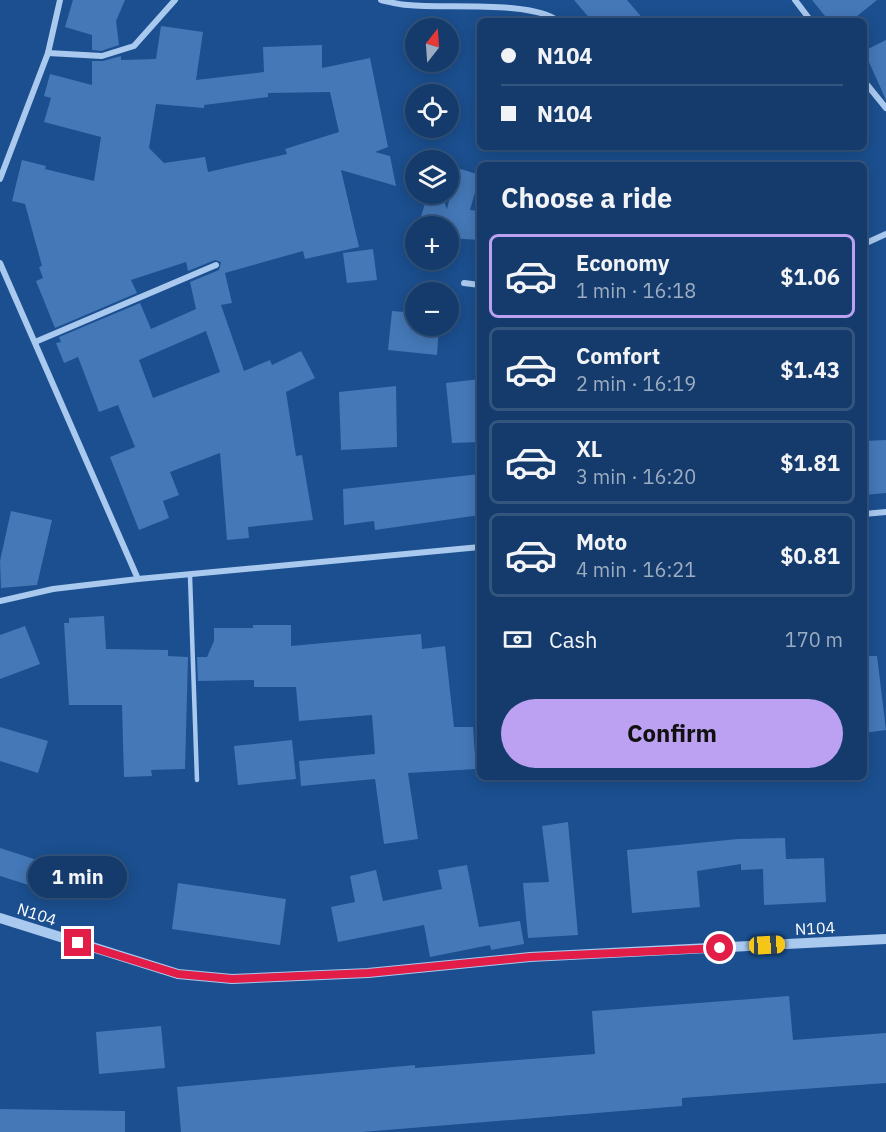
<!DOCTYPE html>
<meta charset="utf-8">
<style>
:root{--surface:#143b6b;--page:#214673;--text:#f1f3f6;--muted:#9dadc1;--line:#33557e;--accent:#bca0f2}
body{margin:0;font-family:"IBM Plex Sans",sans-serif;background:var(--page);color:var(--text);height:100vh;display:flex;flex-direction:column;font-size:22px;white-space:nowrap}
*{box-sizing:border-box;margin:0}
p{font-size:20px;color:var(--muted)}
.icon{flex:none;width:33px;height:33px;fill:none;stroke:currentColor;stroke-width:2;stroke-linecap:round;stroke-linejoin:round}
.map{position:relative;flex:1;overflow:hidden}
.details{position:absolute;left:477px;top:162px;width:390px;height:618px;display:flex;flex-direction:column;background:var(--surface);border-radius:9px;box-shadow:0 3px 15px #0003,0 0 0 2px var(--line)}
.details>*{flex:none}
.top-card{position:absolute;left:477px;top:18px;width:390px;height:132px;border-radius:9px;box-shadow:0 3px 15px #0003,0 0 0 2px var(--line);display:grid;align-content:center;height:132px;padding:0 24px;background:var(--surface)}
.needle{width:39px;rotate:17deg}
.buttons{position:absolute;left:405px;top:18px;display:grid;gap:12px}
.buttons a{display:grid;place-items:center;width:54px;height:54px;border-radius:50%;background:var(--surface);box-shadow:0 3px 15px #0003,0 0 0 2px var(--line);font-size:30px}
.end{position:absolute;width:27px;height:27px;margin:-14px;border:8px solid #e11d48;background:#fff;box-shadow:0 0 0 3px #fff}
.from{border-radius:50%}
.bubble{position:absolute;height:42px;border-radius:21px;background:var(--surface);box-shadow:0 3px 15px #0003,0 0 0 2px var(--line);font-size:20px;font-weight:800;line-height:42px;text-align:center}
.car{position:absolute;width:18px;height:36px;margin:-18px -9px;border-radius:8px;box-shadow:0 0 4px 2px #0007;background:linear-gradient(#f5c518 24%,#345 0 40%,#f5c518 0 76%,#345 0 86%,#f5c518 0)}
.top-card b{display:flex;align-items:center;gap:21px;height:57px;font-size:22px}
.top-card b+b{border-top:2px solid var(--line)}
.top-card i{width:15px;height:15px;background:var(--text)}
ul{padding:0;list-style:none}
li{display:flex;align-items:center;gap:18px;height:84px;margin:0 12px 9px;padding:0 12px;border:3px solid var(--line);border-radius:9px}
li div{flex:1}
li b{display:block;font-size:22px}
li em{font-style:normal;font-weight:800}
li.active{border-color:var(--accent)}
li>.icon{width:54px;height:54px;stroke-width:1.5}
h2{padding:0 24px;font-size:27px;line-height:72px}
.pay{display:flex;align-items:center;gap:15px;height:66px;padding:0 24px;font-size:22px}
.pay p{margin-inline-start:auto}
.cta{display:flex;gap:12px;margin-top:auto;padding:12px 24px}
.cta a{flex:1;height:69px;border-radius:36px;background:var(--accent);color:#111;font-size:24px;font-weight:800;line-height:69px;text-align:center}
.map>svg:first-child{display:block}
.building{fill:#4478b7;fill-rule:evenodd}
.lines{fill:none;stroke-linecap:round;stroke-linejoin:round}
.service{stroke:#a9c9ee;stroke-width:4.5}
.minor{stroke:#a9c9ee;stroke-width:6}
.tertiary{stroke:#a9c9ee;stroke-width:10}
.route{stroke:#e11d48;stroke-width:8}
.labels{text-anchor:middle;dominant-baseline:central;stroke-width:4.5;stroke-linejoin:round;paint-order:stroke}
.street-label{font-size:16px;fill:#fff;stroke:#1b4f8f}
</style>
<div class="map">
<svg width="886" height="1132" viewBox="0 0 886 1132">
<rect width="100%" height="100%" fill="#1b4f8f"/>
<g class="building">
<polygon points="73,0 125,0 116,21 119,45 101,51 92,50 92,35 65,27"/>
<polygon points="574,0 627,0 645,21 592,21"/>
<polygon points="812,0 877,0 851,21 829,21"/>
<path d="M 161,26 L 203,32 L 196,80 L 264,72 L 263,47 L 322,45 L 322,68 L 370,58 L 388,147 L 375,152 L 390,156 L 396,186 L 341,170 L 359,247 L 305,259 L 303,251 L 225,273 L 232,303 L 221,305 L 244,371 L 270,360 L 272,365 L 301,351 L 315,378 L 286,392 L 296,456 L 302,455 L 313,520 L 248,527 L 249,538 L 227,540 L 220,453 L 170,472 L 179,495 L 163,501 L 169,518 L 139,530 L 110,457 L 135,447 L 118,405 L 99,412 L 78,357 L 64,363 L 56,343 L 61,342 L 59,337 L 140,303 L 151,329 L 196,309 L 190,282 L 219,270 L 221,262 L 215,260 L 188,271 L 186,262 L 131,280 L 137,293 L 55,328 L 36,281 L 43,278 L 39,267 L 42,266 L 25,204 L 12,201 L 22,160 L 46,166 L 45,169 L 94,181 L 101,137 L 44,122 L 51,98 L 44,96 L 50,74 L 92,85 L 92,61 L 103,61 L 121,56 L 121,60 L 156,59 ZM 330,92 L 339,132 L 285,149 L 287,154 L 208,172 L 205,157 L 164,163 L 149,148 L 156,104 L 204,108 L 204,105 L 268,97 L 268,93 ZM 206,331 L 220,372 L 153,398 L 139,360 Z"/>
<polygon points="886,40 886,100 864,51"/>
<polygon points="457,168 480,175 470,210 480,211 480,240 448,238 448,226 418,226 428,194 441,194 447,209"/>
<polygon points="373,249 377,280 347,283 343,253"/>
<polygon points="392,311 416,313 416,326 439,326 437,355 388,350"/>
<polygon points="480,379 480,442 452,443 446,383"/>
<polygon points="396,386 397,447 341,450 339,392"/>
<polygon points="886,440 886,493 864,495 864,441"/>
<polygon points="480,474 480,515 375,530 374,521 344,525 343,489"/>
<polygon points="11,511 52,520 37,585 1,588 0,561"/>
<polygon points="104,616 106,649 168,650 168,656 188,657 185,769 151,770 152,776 124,777 122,705 69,705 64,623 69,623 69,618"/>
<polygon points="253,625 291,625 291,646 421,634 422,649 445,646 454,727 473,727 476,769 408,773 418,839 384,844 375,779 301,786 299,761 375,754 372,715 299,721 296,687 254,687 254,680 198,681 197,657 207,657 214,641 214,628 253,628"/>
<polygon points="25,626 40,664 0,679 0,635"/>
<polygon points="864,656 877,656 886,730 864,733"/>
<polygon points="0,727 48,741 38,773 0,761"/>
<polygon points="292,740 296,779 238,785 234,746"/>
<polygon points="568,822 578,935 528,938 523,883 549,882 542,826"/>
<polygon points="785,838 786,859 824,858 826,902 764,905 763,869 741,870 741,864 697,871 700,907 632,913 627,850 738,839"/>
<polygon points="0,848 65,869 57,894 0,876"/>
<polygon points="467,865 479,927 520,921 524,944 491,950 490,945 430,957 424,925 338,942 331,907 355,902 350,876 376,870 383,901 442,889 438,870"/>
<polygon points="178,883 286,899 280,945 172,929"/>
<polygon points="789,996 793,1040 886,1033 886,1083 682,1098 682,1106 362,1132 181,1132 177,1087 415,1065 415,1068 595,1054 592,1011"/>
<polygon points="161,1026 165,1068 99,1074 96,1032"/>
<polygon points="0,1109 125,1111 125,1132 0,1132"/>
</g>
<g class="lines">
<polyline class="service" points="190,576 197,780"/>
<g class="minor">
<path d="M 381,0 C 390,2 399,5 408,5 C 444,9 532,0 558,21"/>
<polyline points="795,0 811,21"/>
<polyline points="48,53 102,56 134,46 175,0"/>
<polyline points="864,81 886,108"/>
<polyline points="0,179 48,53 60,0"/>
<polyline points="864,244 886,234"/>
<polyline points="0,263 138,579"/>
<polyline points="464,283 480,285"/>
<polyline points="35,342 216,265"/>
<polyline points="864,514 886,512"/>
<polyline points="0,601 53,589 138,579 480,547"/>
</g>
<polyline class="tertiary" points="0,918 178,974 232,979 368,973 530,957 886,939"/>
</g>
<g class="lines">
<polyline class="route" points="78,943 178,974 232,979 368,973 530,957 720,948"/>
</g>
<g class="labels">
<g class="street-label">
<text transform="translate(37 914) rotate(18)">N104</text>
<text transform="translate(815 928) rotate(-3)">N104</text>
</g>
</g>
</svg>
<div class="buttons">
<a><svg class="needle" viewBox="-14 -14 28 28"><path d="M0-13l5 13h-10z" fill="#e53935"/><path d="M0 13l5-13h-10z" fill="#9dadc1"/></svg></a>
<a><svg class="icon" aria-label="locate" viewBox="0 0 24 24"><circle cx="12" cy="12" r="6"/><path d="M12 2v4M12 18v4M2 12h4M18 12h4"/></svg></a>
<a><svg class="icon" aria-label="layers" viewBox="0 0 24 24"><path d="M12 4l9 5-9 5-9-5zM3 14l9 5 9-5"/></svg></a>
<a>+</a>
<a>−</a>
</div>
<i class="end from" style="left:720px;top:948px"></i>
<i class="end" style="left:78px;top:943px"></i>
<div class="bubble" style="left:28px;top:856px;width:99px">1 min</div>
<i class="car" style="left:767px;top:945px;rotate:87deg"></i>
<div class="top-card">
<b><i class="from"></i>N104</b>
<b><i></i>N104</b>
</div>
<section class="details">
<h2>Choose a ride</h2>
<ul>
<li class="active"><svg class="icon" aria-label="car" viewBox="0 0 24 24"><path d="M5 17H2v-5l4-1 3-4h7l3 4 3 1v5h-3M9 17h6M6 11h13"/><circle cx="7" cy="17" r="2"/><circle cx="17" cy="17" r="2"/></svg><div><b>Economy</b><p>1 min · 16:18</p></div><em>$1.06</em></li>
<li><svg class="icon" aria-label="car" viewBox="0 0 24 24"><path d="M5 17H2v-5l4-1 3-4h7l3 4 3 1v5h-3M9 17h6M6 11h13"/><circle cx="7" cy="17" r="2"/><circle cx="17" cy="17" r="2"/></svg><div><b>Comfort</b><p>2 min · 16:19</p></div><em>$1.43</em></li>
<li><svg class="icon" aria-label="car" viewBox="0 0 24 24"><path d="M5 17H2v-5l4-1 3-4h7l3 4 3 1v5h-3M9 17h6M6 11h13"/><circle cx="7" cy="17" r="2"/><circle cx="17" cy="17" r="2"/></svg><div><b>XL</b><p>3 min · 16:20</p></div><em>$1.81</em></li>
<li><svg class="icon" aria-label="car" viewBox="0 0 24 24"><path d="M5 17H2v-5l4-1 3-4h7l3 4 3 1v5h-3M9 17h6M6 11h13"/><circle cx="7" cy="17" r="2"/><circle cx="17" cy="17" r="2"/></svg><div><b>Moto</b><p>4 min · 16:21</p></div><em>$0.81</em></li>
</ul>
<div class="pay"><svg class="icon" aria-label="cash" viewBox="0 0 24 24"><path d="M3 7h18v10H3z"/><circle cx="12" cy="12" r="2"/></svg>Cash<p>170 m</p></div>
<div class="cta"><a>Confirm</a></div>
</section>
</div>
